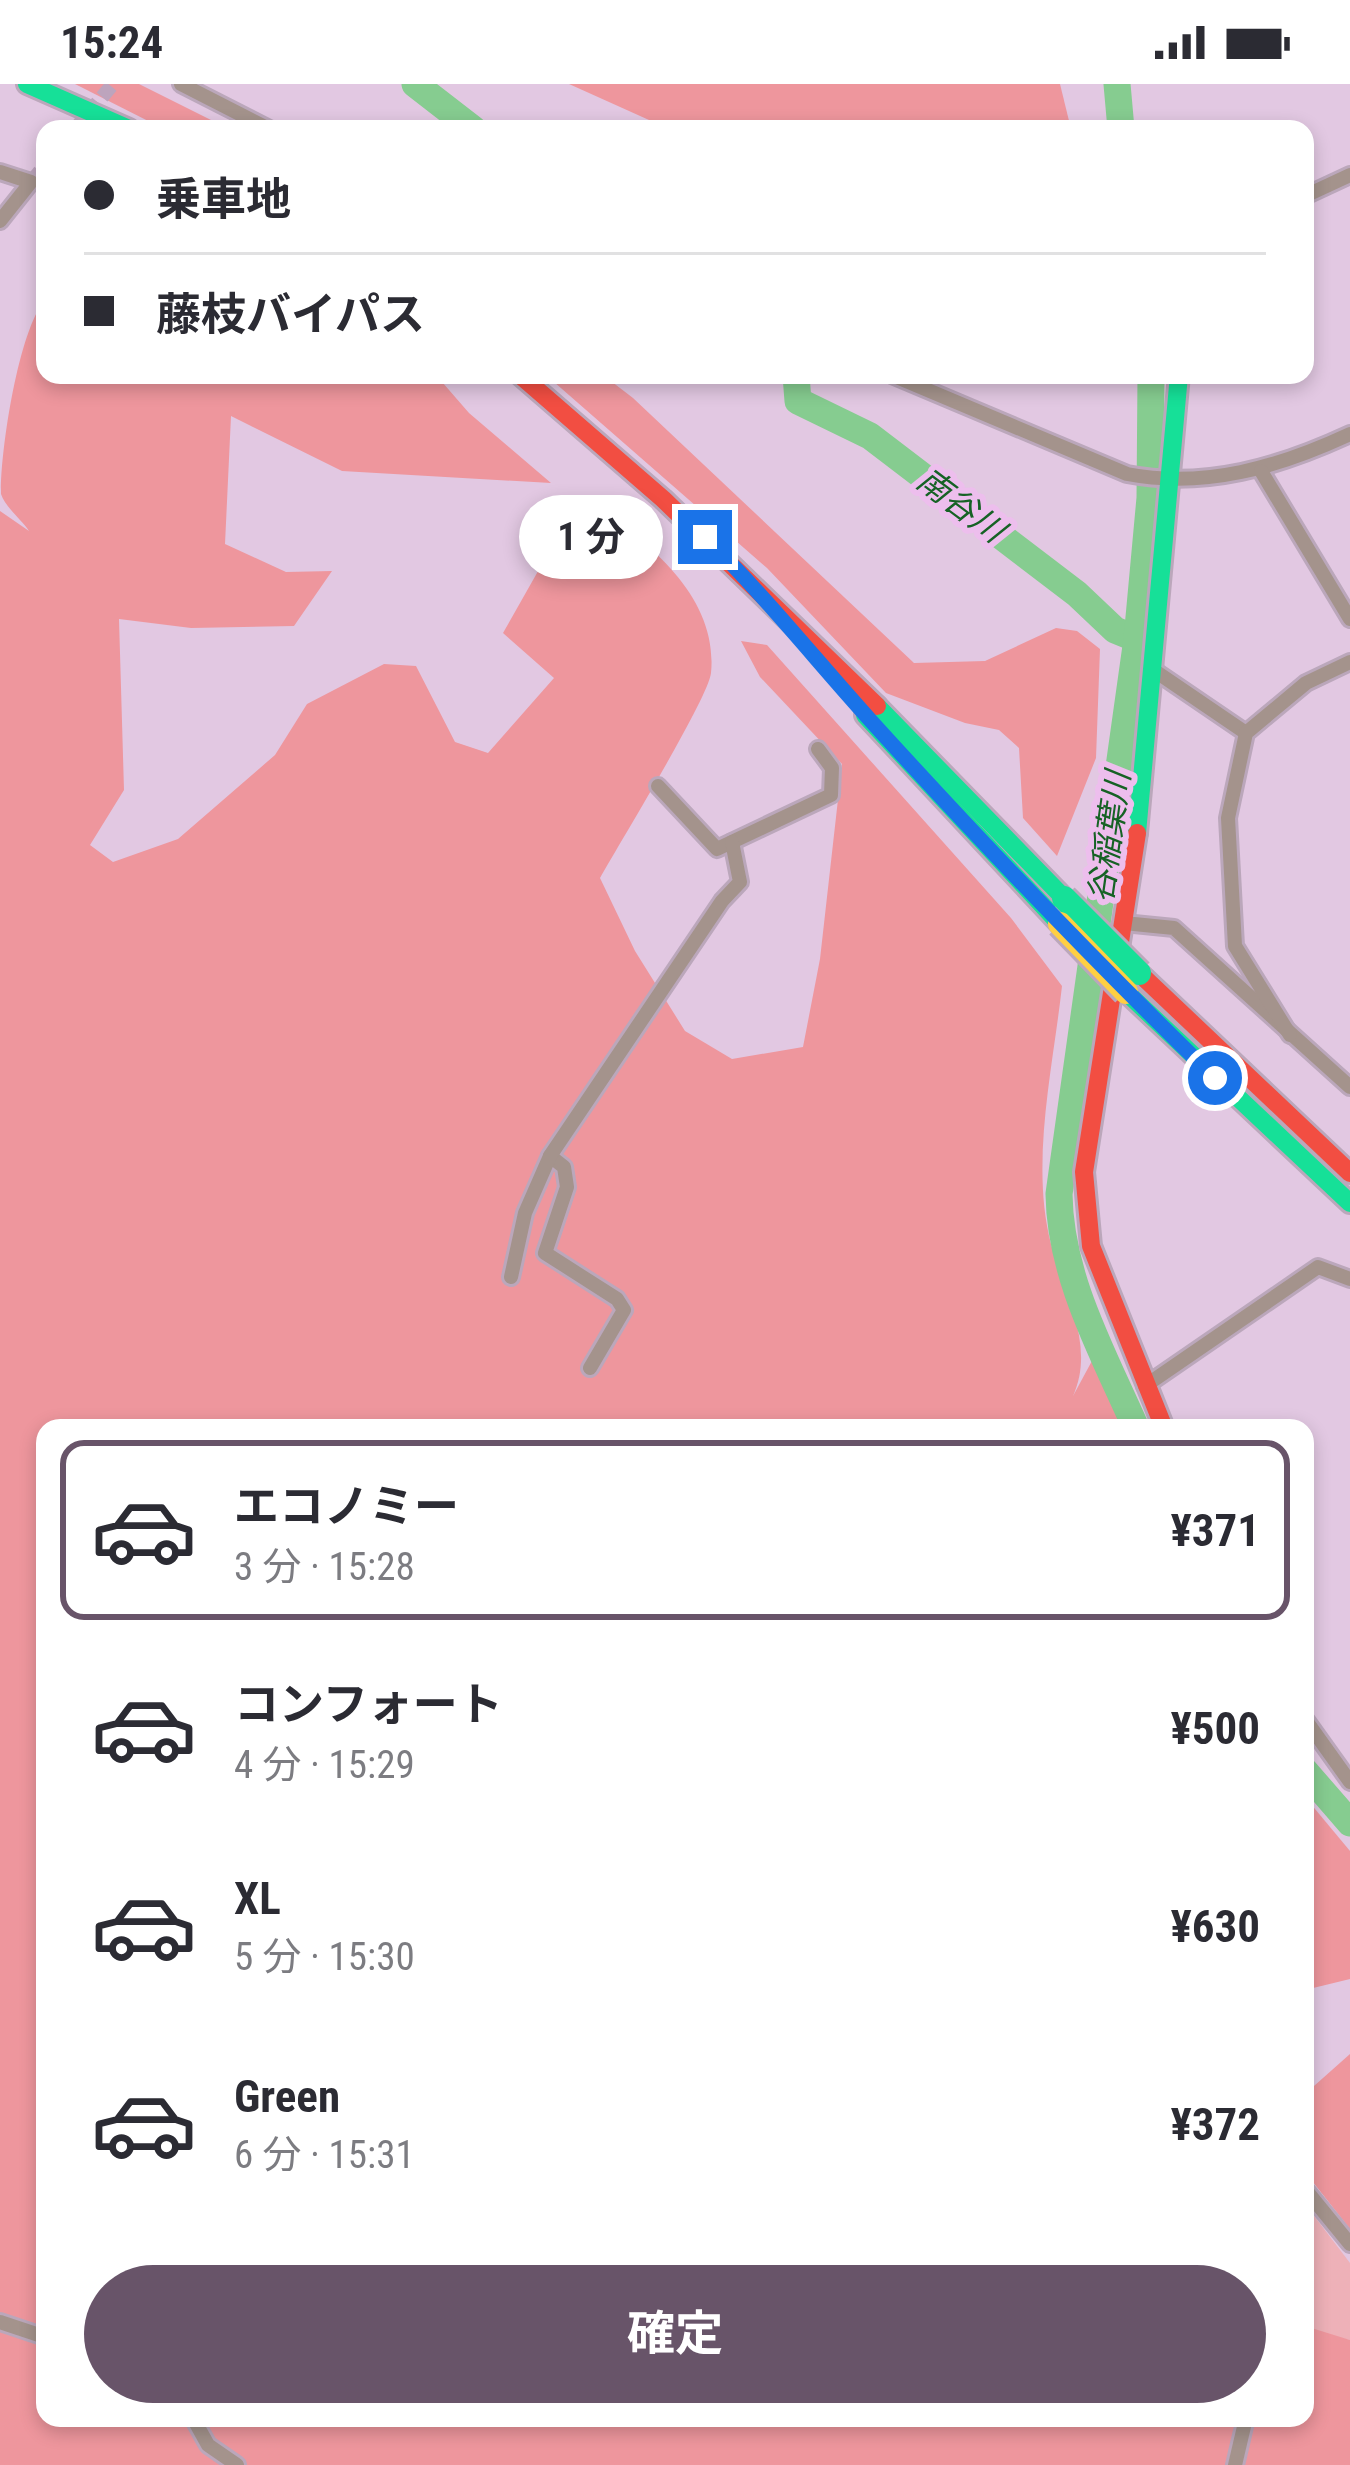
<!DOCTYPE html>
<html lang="ja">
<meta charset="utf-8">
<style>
:root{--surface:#fff;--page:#f2f2f3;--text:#2b2b33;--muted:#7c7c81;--line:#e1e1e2;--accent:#685469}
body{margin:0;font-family:"Roboto Condensed","Noto Sans JP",sans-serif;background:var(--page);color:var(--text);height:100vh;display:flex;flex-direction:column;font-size:45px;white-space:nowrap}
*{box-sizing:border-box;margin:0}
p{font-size:39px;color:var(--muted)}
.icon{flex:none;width:66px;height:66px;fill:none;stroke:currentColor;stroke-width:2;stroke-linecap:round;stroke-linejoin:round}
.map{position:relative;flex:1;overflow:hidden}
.drawer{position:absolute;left:36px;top:1335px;width:1278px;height:1008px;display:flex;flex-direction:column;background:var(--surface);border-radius:24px;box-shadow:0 6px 18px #0003}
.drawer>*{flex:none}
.top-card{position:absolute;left:36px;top:36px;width:1278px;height:264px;border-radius:24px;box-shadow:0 6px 18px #0003;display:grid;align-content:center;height:264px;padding:0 48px;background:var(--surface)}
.end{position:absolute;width:54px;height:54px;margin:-27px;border:15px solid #1a73e8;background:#fff;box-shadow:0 0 0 6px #fff}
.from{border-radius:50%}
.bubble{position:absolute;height:84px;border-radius:42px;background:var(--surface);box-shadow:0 6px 18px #0003;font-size:39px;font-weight:700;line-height:84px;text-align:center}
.top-card b{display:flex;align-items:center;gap:42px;height:114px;font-size:45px}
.top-card b+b{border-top:3px solid var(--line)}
.top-card i{width:30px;height:30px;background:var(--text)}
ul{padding:21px 0 0;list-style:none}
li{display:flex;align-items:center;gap:36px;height:180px;margin:0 24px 18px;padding:0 24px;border:6px solid transparent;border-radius:24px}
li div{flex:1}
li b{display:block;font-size:45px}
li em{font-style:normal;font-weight:700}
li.active{border-color:var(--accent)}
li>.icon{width:108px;height:108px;stroke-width:1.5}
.primary-button{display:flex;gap:24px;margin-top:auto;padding:24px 48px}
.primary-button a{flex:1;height:138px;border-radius:72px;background:var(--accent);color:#fff;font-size:48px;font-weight:700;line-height:138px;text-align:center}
.status{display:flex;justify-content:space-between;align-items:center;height:84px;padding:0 60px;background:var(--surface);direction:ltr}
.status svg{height:33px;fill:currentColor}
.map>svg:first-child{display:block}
.green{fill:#eeb1b8}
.forest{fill:#ee969d}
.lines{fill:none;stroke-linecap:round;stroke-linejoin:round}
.river{stroke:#86cc90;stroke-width:27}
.street-tunnel{stroke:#bda4bd;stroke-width:14;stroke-dasharray:14 7;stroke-linecap:butt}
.street-casing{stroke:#bba7bb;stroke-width:20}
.fast-casing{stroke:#bba7bb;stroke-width:24}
.jam-casing{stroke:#bba7bb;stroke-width:24}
.street{stroke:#a4938c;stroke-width:14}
.fast{stroke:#16e098;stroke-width:18}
.jam{stroke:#f24e42;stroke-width:18}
.fast-bridge-casing{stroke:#bba7bb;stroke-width:30;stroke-linecap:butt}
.slow-bridge-casing{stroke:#bba7bb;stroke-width:30;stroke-linecap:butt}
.fast-bridge{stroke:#16e098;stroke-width:24}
.slow-bridge{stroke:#ffcf43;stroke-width:24}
.route{stroke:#1a73e8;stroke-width:15}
.labels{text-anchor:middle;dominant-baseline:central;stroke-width:12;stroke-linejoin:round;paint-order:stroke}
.water-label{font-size:33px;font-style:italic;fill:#166225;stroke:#edbeed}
</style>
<div class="status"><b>15:24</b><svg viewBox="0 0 49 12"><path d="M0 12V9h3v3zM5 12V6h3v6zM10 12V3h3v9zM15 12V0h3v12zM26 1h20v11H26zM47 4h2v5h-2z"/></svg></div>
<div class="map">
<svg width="1350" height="2381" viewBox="0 0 1350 2381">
<rect width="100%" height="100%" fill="#e2c8e2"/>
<polygon class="green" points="1305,2120 1350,2179 1350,2256 1305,2247"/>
<g class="forest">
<polygon points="75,0 139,0 229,45 164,45"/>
<polygon points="569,0 1060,0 1071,45 669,45"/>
<path d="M 45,216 L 45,291 L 436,291 L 469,329 L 551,399 L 342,387 L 231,332 L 225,460 L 286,488 L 332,487 L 294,542 L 191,544 L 119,535 L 124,706 L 90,761 L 113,778 L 178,755 L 275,671 L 307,620 L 384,580 L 416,582 L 455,658 L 488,669 L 554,594 L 503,549 L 580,413 C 641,451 719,509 711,589 C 708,615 619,760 600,794 L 635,867 L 685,947 L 732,975 L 803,963 L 820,875 L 842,680 L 760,593 L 741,557 L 767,561 L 1011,834 L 1062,902 C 1053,984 1030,1079 1051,1160 C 1064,1210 1096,1261 1073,1312 L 1093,1275 L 1124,1344 L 45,1344 L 45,2334 L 1305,2334 L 1305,2242 L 1350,2256 L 1350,2381 L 0,2381 L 0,427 L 29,447 C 22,436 5,423 1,410 C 0,370 18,247 45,216 Z"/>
<polygon points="546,291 603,291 633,314 914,579 985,577 1056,544 1077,547 1100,565 1096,674 1057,772 1023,734 1019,664 999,646 965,639 886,609 767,484"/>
<polygon points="1305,1713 1350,1767 1350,1895 1305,1906"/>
<polygon points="1350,1970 1350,2145 1305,2088 1305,2010"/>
</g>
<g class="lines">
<g class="river">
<polyline points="415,0 473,45"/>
<polyline points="1117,0 1121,45"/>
<polyline points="796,291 798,317 870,352 1077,510 1115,546 1137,555"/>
<path d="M 1136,1344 C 1103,1269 1060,1193 1059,1110 L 1137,555 L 1150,414 L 1151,291"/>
<polyline points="1305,1687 1350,1739"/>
</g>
<g class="street-tunnel">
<polyline points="75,45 113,0"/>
<polyline points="31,98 45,81"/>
</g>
<g class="street-casing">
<g id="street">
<polyline points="181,0 269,45"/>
<polyline points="0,88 31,98 0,137"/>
<polyline points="1305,112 1350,91"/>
<path d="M 892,291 L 1127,390 C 1205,405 1279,383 1350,350"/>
<polyline points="1261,387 1350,535"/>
<polyline points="1152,585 1246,649"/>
<polyline points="658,702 717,765 831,711 832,684 818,665"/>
<polyline points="1124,839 1174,844 1350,1003"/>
<polyline points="1290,951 1235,862 1228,734 1246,649 1306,599 1350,578"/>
<polyline points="550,1072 564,1083 567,1103 545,1169 617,1215 624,1226 590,1284"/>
<polyline points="511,1193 525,1129 550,1072 722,817 740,798 732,758"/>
<polyline points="1145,1302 1318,1183 1350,1195"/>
<polyline points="1305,1635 1350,1698"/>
<polyline points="1305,2105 1350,2160"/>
<polyline points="0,2238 45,2253"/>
<polyline points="193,2334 208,2361 237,2381"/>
<polyline points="1235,2381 1246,2334"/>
</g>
</g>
<g class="fast-casing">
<g id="fast">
<polyline points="27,0 129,45"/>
<polyline points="877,622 1064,814"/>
<polyline points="865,631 1060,840"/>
<polyline points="1137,749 1179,291"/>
<polyline points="1126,908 1350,1119"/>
</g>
</g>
<g class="jam-casing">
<g id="jam">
<polyline points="520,291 663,415 877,622"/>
<polyline points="1137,749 1084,1088 1091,1162 1164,1344"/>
<polyline points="1139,889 1350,1089"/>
</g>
</g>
<use href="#street" class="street"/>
<use href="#fast" class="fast"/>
<use href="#jam" class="jam"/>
<g class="fast-bridge-casing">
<polyline id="fast-bridge" points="1064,814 1139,889"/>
</g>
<g class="slow-bridge-casing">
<polyline id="slow-bridge" points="1060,840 1126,908"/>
</g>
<use href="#fast-bridge" class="fast-bridge"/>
<use href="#slow-bridge" class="slow-bridge"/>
</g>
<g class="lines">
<path class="route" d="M 705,453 C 765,512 815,575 871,637 C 982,759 1096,879 1215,994"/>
</g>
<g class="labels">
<g class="water-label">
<text transform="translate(961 421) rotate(37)">南谷川</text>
<text transform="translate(1109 753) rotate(-82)">谷稲葉川</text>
</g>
</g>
</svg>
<i class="end from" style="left:1215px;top:994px"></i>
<i class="end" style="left:705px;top:453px"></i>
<div class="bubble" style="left:519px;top:411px;width:144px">1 分</div>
<div class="top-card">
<b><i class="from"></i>乗車地</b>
<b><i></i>藤枝バイパス</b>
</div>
<section class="drawer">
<ul>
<li class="active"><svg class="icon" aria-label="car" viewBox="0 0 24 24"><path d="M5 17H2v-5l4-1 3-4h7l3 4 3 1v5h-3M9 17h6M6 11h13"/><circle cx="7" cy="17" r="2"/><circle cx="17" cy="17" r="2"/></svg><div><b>エコノミー</b><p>3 分 · 15:28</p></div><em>¥371</em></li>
<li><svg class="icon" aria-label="car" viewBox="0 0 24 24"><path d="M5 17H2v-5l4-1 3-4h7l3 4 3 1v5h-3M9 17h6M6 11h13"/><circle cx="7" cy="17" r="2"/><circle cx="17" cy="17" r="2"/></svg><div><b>コンフォート</b><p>4 分 · 15:29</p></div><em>¥500</em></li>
<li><svg class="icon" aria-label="car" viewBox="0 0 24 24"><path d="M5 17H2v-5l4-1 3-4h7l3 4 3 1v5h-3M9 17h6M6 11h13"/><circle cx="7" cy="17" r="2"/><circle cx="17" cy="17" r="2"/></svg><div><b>XL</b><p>5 分 · 15:30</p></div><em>¥630</em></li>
<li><svg class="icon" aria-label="car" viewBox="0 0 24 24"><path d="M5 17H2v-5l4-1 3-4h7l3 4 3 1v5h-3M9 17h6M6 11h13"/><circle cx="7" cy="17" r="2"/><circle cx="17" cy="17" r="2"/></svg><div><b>Green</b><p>6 分 · 15:31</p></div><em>¥372</em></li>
</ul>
<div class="primary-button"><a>確定</a></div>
</section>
</div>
